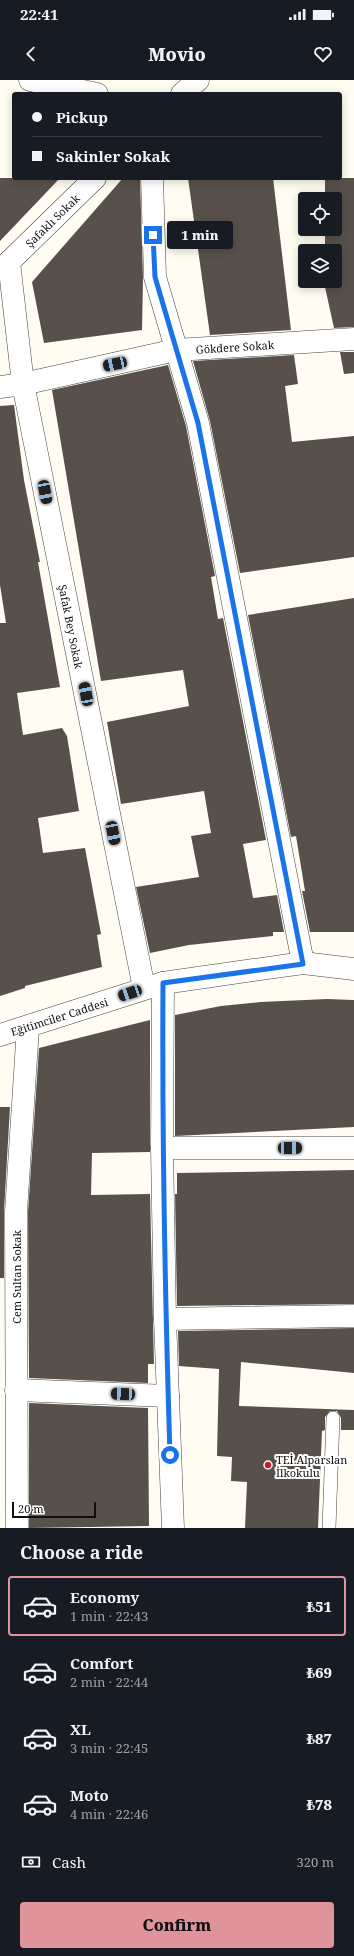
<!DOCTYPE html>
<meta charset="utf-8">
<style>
:root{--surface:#171b24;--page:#242831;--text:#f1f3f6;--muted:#9ea1a6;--line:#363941;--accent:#de949a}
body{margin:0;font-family:"Noto Serif",serif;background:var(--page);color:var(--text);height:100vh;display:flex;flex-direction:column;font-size:15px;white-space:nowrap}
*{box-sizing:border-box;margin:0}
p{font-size:13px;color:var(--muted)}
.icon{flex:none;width:22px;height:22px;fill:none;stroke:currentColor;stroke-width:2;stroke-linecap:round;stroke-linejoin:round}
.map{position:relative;height:1448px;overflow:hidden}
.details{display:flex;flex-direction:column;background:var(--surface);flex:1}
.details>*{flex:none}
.banner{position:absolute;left:12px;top:12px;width:330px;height:88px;border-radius:4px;box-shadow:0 2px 10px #0003;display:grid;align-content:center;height:88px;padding:0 20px;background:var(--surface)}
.fabs{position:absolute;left:298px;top:112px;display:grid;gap:8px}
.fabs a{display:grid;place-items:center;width:44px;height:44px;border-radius:4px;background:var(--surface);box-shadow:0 2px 10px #0003;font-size:20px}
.scale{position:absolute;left:12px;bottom:10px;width:84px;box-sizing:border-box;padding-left:4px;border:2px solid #0f0f0f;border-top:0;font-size:11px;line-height:14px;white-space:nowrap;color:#0f0f0f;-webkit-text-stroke:3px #fff;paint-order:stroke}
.end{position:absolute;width:18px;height:18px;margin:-9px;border:5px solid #1a73e8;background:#fff;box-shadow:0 0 0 2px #fff}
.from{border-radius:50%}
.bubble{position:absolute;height:28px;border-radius:4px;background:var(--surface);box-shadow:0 2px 10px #0003;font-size:13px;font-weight:800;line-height:28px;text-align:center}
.car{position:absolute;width:12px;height:24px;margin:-12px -6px;border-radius:5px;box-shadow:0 0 3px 1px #0007;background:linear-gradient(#222 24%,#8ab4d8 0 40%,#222 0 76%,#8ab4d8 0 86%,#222 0)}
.banner b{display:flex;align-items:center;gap:14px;height:38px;font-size:15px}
.banner b+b{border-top:1px solid var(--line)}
.banner i{width:10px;height:10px;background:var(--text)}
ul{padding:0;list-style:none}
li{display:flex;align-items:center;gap:12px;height:60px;margin:0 8px 6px;padding:0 12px;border:2px solid transparent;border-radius:4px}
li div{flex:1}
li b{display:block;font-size:15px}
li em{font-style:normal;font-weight:800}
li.current{border-color:var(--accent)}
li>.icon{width:36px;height:36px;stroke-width:1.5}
h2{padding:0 20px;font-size:18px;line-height:48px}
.pay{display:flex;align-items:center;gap:10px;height:44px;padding:0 20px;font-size:15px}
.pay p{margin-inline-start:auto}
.cta{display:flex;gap:8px;margin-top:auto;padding:8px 20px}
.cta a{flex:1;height:46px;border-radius:4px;background:var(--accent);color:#111;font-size:16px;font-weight:800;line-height:46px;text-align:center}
.status{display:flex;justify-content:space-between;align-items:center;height:28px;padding:0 20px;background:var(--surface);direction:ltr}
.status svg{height:11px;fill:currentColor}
header{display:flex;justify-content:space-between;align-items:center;height:52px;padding:0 20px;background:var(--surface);font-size:18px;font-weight:800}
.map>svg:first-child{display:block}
.building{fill:#58504b}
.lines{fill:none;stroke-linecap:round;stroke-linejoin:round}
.service-casing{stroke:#424242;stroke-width:14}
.minor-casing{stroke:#424242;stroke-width:23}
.tertiary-casing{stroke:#424242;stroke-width:23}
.service{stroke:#fff;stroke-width:13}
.minor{stroke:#fff;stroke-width:22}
.tertiary{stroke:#fff;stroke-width:22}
.route{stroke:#1a73e8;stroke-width:5}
.poi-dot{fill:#c62029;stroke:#fff;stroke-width:1.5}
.labels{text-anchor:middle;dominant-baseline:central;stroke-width:4;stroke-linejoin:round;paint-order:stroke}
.street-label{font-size:11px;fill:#0f0f0f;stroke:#fff}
.poi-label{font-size:11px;fill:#0f0f0f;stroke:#fff;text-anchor:start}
</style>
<div class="status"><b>22:41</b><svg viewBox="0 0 49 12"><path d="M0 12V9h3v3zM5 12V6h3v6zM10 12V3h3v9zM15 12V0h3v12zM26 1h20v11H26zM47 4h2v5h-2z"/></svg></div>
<header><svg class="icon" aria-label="back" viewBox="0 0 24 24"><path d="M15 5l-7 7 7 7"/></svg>Movio<svg class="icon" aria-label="heart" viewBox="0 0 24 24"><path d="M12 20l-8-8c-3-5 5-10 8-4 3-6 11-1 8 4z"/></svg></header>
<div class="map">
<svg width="354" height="1448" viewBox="0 0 354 1448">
<rect width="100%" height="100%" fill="#fffcf1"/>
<g class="building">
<polygon points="0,98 60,98 0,161"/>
<polygon points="123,98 140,98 143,198 142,250 44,263 32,202"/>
<polygon points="188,98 273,98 291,250 210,255"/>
<polygon points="325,98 354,98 354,247 334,248 325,207 325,201 335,201 335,171 325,171 325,149 335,149 335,119 325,119"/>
<polygon points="340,272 354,272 354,293 344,294"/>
<polygon points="294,275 298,304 285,306 292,362 354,356 354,477 240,493 210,341 193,281"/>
<polygon points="168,285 186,346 215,496 211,497 218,539 223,538 266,760 243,764 253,818 277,815 284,852 273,852 273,856 189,865 150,873 136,807 199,797 191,756 211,753 204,711 121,724 107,642 189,626 183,590 101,601 52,310"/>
<polygon points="14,325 24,400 40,482 38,482 60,607 17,613 23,655 62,648 67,656 79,731 38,738 43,773 85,768 101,854 97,855 102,887 25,906 25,908 0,916 0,543 6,543 0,505 0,326"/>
<polygon points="354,518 354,852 310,852 302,811 305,811 296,756 291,757 248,535"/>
<polygon points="327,919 354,920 354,1047 175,1056 175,935 221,926 261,922"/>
<polygon points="150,940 150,1072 92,1073 91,1115 150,1114 154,1284 148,1284 148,1303 29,1298 28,1132 39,968"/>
<polygon points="0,1027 10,1027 4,1131 4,1198 0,1198"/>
<polygon points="354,1090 354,1224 177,1226 175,1114 177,1114 177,1093"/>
<polygon points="354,1248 354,1293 241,1282 239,1326 354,1330 354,1350 341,1350 341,1338 337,1331 330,1331 325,1337 325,1350 322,1351 318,1448 245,1448 247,1402 231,1401 232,1377 217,1376 219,1289 179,1286 178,1251"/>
<polygon points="29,1323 148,1328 149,1446 29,1448"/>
</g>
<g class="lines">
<g class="service-casing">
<polyline id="service" points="329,1448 333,1338"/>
</g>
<g class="minor-casing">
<g id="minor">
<polyline points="30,0 97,14"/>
<polyline points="182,14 198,0"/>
<polyline points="152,98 155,197 198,343 303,883"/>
<path id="s1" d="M 9,182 L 23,304 L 144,908"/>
<path id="s2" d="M 9,182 L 95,98"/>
<path id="s3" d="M 0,307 L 23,304 L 176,270 L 354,259"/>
<polyline points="163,903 162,1068 165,1239 173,1448"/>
<polyline points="162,1068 354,1068"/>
<polyline points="165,1239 354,1236"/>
<polyline points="16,1310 168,1316"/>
<polyline points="17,1448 16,1132 28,947"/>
</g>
</g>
<g class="tertiary-casing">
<g id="tertiary">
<path id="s4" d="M 0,955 L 163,903 L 303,883 L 354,889"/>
</g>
</g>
<use href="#service" class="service"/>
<use href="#minor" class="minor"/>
<use href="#tertiary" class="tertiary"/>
</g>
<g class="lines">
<path class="route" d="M 153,155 L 155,197 L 198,343 L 303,884 L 163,903 C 162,1060 165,1217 170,1375"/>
</g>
<circle class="poi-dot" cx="268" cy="1385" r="4"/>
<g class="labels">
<g class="street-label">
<text stroke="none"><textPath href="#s2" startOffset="60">Şafaklı Sokak</textPath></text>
<text stroke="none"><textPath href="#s3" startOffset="239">Gökdere Sokak</textPath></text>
<text stroke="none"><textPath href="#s1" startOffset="370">Şafak Bey Sokak</textPath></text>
<text stroke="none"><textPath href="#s4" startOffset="62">Eğitimciler Caddesi</textPath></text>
<text transform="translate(16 1197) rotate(-90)">Cem Sultan Sokak</text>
</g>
<g class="poi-label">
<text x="276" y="1379">TEİ.Alparslan<tspan x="276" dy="13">İlkokulu</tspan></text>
</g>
</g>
</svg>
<div class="fabs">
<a><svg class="icon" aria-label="locate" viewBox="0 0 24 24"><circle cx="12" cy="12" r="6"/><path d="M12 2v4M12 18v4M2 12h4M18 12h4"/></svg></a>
<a><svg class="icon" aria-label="layers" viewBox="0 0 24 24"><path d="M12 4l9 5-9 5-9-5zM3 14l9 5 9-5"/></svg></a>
</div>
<div class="scale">20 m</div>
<i class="end from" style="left:170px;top:1375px"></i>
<i class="end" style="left:153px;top:155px"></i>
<div class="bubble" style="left:167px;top:141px;width:66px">1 min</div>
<i class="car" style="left:115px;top:284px;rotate:258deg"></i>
<i class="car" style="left:45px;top:412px;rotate:169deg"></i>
<i class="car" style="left:86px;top:614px;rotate:349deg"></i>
<i class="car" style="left:113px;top:753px;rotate:169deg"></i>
<i class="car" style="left:130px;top:913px;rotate:252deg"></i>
<i class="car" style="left:290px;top:1068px;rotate:90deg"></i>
<i class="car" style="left:123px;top:1314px;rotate:272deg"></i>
<div class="banner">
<b><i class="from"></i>Pickup</b>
<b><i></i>Sakinler Sokak</b>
</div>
</div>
<section class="details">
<h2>Choose a ride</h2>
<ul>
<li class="current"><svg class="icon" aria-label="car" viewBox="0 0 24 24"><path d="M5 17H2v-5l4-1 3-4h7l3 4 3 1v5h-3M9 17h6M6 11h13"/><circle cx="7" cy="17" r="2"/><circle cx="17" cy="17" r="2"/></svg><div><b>Economy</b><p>1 min · 22:43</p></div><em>₺51</em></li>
<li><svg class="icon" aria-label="car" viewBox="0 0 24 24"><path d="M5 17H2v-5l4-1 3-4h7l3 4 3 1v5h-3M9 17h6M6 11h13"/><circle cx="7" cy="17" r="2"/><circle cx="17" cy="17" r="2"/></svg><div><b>Comfort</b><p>2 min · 22:44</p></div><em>₺69</em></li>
<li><svg class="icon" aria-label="car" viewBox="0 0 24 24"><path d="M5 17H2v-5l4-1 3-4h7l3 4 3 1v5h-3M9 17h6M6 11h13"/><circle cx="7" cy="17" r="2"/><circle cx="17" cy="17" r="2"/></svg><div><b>XL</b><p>3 min · 22:45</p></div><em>₺87</em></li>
<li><svg class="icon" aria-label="car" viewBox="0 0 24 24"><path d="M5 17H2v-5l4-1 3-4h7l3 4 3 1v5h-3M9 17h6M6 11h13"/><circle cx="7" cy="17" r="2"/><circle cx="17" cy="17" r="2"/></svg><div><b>Moto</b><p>4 min · 22:46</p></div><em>₺78</em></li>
</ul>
<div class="pay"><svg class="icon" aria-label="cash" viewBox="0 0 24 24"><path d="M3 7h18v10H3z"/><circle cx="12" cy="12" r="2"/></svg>Cash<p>320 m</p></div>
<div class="cta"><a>Confirm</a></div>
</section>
